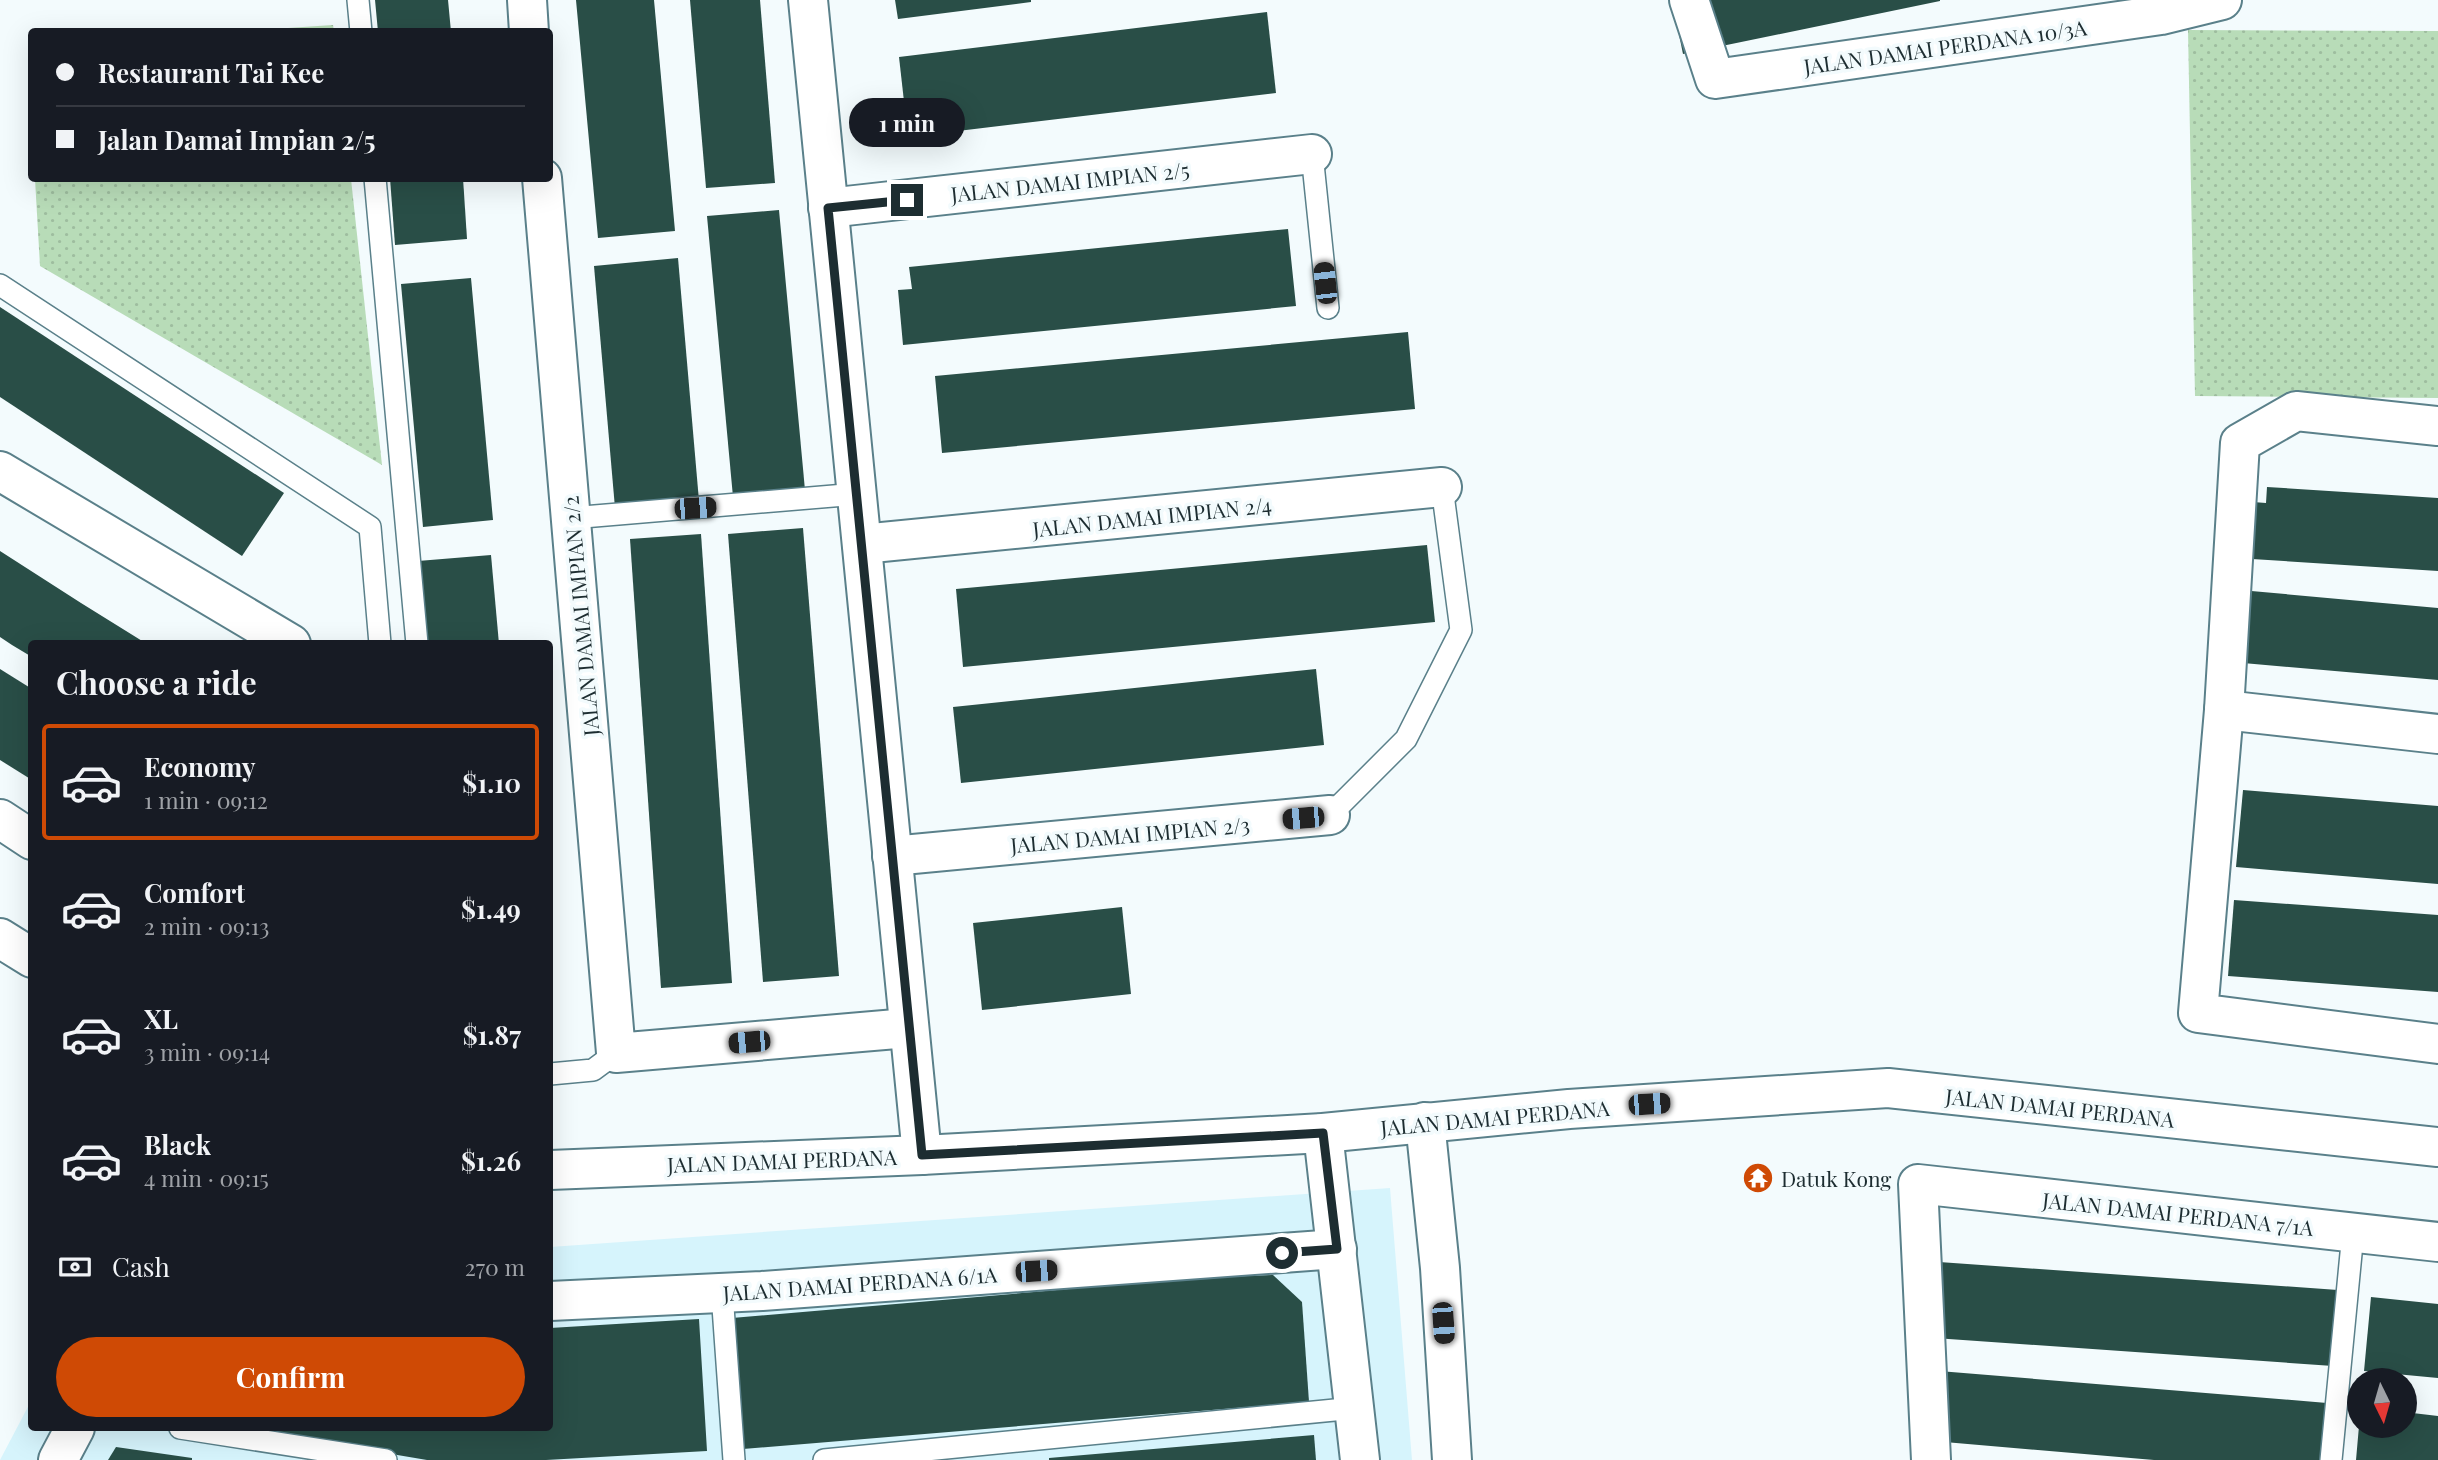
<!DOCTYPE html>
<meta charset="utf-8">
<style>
:root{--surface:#171b24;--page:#242831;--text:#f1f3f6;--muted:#9ea1a6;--line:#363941;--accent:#cf4a05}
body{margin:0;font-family:"Playfair Display",serif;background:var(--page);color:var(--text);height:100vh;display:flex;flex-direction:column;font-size:26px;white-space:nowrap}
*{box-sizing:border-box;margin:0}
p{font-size:23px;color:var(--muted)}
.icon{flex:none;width:38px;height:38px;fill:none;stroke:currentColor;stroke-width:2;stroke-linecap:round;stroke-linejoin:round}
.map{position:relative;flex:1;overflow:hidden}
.drawer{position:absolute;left:28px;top:640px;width:525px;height:791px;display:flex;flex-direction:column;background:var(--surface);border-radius:7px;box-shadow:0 7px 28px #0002}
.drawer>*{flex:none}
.guide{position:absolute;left:28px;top:28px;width:525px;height:154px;border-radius:7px;box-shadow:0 7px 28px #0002;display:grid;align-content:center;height:154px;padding:0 28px;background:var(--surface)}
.needle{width:46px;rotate:175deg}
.tools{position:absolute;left:2347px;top:1368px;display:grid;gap:14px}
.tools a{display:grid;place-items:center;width:70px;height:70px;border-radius:50%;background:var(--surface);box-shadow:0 7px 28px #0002;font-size:35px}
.end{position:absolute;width:32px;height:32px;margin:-16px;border:9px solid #1d2d31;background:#fff;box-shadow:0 0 0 4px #fff}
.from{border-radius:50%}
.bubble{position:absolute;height:49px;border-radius:24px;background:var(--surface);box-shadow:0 7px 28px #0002;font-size:23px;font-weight:700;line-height:49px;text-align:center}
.car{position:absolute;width:21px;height:42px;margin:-21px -10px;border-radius:9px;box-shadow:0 0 5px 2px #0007;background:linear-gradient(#222 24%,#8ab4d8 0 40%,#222 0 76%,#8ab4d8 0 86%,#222 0)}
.guide b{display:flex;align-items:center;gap:24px;height:66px;font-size:26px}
.guide b+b{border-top:2px solid var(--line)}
.guide i{width:18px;height:18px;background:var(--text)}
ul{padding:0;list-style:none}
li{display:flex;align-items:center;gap:21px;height:116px;margin:0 14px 10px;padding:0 14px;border:4px solid transparent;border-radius:7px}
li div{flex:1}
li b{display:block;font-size:26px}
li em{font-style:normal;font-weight:700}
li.current{border-color:var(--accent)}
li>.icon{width:63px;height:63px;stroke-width:1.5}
h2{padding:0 28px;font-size:32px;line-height:84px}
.pay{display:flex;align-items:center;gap:18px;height:77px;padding:0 28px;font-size:26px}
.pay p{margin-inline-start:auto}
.cta{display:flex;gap:14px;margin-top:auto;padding:14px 28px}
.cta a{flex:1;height:80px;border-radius:42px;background:var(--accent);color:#fff;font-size:28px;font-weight:700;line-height:80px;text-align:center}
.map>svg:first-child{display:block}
.built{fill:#d6f4fc}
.park{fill:url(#park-dots)}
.building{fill:#294e47}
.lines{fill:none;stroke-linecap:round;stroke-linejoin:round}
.service-casing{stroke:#5a808a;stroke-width:24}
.minor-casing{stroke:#5a808a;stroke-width:42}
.service{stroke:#fff;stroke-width:21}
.minor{stroke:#fff;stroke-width:38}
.route{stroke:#1d2d31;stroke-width:9}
.labels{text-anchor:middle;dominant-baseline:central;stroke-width:7;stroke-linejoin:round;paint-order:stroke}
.street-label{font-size:21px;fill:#1d2d31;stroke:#f3fbfd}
.poi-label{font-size:21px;fill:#1d2d31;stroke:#f3fbfd;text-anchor:start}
</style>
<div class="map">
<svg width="2438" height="1460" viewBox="0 0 2438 1460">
<defs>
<pattern id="park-dots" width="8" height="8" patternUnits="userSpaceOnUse" patternTransform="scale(1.75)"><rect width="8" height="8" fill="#b8dcb8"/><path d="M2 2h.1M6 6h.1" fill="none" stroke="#9ebd9f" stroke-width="1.8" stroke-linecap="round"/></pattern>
</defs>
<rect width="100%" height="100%" fill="#f3fbfd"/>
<polygon class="built" points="1390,1188 1412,1460 0,1460 31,1401 32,1428 550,1428 550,1247"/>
<g class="park">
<polygon points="333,25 334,31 243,31"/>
<polygon points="2188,30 2438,31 2438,398 2195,396"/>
<polygon points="35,179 351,179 382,465 40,266"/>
</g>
<g class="building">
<polygon points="375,0 448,0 451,32 378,32"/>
<polygon points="576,0 654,0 675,231 598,238"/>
<polygon points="690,0 760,0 775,183 706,188"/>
<polygon points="895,0 1031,0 1031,2 898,19"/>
<polygon points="1672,0 1940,0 1940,1 1683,54"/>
<polygon points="1267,12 1276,93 908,137 899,57"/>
<polygon points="390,178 463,178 467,239 395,245"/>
<polygon points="779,210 805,490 733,497 707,216"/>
<polygon points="1288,229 1296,306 903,345 898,290 912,289 909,267"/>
<polygon points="678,258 699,501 615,508 594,266"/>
<polygon points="471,278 493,520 423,527 401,284"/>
<polygon points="0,307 284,493 242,556 0,397"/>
<polygon points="1408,332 1415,409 942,453 935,376"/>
<polygon points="2267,487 2438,498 2438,571 2236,558 2240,501 2266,503"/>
<polygon points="803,528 839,976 763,982 728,534"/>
<polygon points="701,534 732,983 661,988 630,539"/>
<polygon points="1427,545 1435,622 963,667 956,589"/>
<polygon points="0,551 81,603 147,644 32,644 32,657 12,645 0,637"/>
<polygon points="491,555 499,644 425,644 418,561"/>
<polygon points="2240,590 2438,608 2438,680 2243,663"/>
<polygon points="0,669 32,689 32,780 0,760"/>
<polygon points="1316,669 1324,745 961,783 953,707"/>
<polygon points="2243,790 2438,806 2438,884 2236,867"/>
<polygon points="2234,900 2438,915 2438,992 2228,976"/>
<polygon points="1122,907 1131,994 982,1010 973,923"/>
<polygon points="1911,1260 2338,1290 2333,1366 1906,1336"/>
<polygon points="1273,1275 1302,1302 1309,1402 743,1449 732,1318 1197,1278"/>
<polygon points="2371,1297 2438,1304 2438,1378 2364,1371"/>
<polygon points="699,1319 707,1451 546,1460 427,1460 243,1429 550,1428 550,1328"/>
<polygon points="1939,1371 2327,1403 2322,1460 2154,1460 1933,1441"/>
<polygon points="2404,1412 2438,1416 2438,1460 2356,1460 2359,1426 2404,1426"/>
<polygon points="1314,1435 1316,1460 1049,1460 1049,1458"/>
<polygon points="116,1447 192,1458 192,1460 108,1460"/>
</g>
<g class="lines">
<g class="service-casing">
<g id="service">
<polyline points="358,0 361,32"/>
<polyline points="1312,154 1328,308"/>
<polyline points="375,178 417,644"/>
<polyline points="0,285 370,527 380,644"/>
<polyline points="571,518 857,494"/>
<polyline points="1330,815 1406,739 1461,630 1442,487"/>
<polyline points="550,1074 593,1070 616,1053"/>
<polyline points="722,1293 734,1460"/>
<polyline points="180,1428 386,1460"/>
<polyline points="824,1460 1355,1408"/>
<polyline points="2331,1460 2353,1233"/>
</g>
</g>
<g class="minor-casing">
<g id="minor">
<polyline points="527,0 529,32"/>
<polyline points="808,0 922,1155"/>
<polyline points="1689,0 1715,79 2161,15 2222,0"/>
<polyline points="542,178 616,1053 908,1028"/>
<polyline points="828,208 1312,154"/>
<polyline points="2438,426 2296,411 2240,443 2224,710 2198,1013 2438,1044"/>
<polyline points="0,471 291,644"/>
<polyline points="862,544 1442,487"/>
<polyline points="2224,710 2438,734"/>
<polyline points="0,819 32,840"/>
<polyline points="892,856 1330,815"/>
<polyline points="0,938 32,958"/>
<polyline points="1425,1122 1440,1268 1452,1460"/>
<polyline points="1323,1133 1360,1460"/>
<polyline points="550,1170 922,1155 1323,1133 1569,1109 1888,1088 2438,1147"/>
<polyline points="550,1301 762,1291 1337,1249"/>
<polyline points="58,1460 75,1428"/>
<polyline points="1931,1460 1918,1184 2438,1242"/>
</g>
</g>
<use href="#service" class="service"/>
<use href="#minor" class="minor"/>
</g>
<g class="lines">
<polyline class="route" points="907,200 828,208 922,1155 1323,1133 1337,1249 1282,1253"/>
</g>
<defs>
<g id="temple-disc" transform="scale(1.575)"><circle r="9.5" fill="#cf4a05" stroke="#f3fbfd"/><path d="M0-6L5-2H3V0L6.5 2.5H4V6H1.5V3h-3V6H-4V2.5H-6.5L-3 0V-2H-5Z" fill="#fff"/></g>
</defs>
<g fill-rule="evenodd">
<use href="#temple-disc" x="1758" y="1178"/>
</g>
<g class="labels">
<g class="street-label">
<text transform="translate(1945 46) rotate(-8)">JALAN DAMAI PERDANA 10/3A</text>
<text transform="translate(1070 181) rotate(-6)">JALAN DAMAI IMPIAN 2/5</text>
<text transform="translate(1152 516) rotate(-6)">JALAN DAMAI IMPIAN 2/4</text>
<text transform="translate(580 616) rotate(-95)">JALAN DAMAI IMPIAN 2/2</text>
<text transform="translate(1130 834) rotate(-5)">JALAN DAMAI IMPIAN 2/3</text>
<text transform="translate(2060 1107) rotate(6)">JALAN DAMAI PERDANA</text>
<text transform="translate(1495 1117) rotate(-5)">JALAN DAMAI PERDANA</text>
<text transform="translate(782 1160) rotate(-2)">JALAN DAMAI PERDANA</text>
<text transform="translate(2178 1213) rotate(6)">JALAN DAMAI PERDANA 7/1A</text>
<text transform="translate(860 1283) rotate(-4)">JALAN DAMAI PERDANA 6/1A</text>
</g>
<g class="poi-label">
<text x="1781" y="1178">Datuk Kong</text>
</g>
</g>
</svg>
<div class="tools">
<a><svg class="needle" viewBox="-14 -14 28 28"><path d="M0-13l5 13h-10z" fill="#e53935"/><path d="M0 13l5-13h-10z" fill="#9ea1a6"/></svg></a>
</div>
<i class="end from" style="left:1282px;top:1253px"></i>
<i class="end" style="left:907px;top:200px"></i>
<div class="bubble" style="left:849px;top:98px;width:116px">1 min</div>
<i class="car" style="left:1325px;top:283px;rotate:354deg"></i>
<i class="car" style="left:695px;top:508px;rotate:86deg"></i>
<i class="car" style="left:1303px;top:818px;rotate:265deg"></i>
<i class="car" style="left:749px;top:1042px;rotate:265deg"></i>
<i class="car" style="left:1649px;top:1104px;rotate:86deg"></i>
<i class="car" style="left:1036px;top:1271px;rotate:86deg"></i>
<i class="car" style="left:1443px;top:1323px;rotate:176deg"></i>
<div class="guide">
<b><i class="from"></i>Restaurant Tai Kee</b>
<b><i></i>Jalan Damai Impian 2/5</b>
</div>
<section class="drawer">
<h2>Choose a ride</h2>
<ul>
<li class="current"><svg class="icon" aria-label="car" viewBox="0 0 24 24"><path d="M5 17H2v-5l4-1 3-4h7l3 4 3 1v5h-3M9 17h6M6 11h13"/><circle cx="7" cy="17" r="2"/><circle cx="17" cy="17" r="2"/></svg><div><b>Economy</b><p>1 min · 09:12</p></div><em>$1.10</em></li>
<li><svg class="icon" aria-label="car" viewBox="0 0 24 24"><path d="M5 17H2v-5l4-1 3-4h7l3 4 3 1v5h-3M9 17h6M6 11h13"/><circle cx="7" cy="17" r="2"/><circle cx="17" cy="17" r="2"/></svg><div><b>Comfort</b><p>2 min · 09:13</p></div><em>$1.49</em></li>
<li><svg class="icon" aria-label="car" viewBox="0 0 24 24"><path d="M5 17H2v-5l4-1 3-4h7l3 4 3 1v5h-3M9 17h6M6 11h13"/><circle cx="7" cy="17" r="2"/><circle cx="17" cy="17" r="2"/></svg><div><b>XL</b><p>3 min · 09:14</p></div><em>$1.87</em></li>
<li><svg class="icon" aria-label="car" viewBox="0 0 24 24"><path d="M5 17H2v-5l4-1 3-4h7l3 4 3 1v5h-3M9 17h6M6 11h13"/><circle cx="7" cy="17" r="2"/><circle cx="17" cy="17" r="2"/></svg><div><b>Black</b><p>4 min · 09:15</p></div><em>$1.26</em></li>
</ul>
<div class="pay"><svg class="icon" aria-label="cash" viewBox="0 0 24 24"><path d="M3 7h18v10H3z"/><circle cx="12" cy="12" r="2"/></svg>Cash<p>270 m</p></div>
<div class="cta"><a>Confirm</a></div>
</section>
</div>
